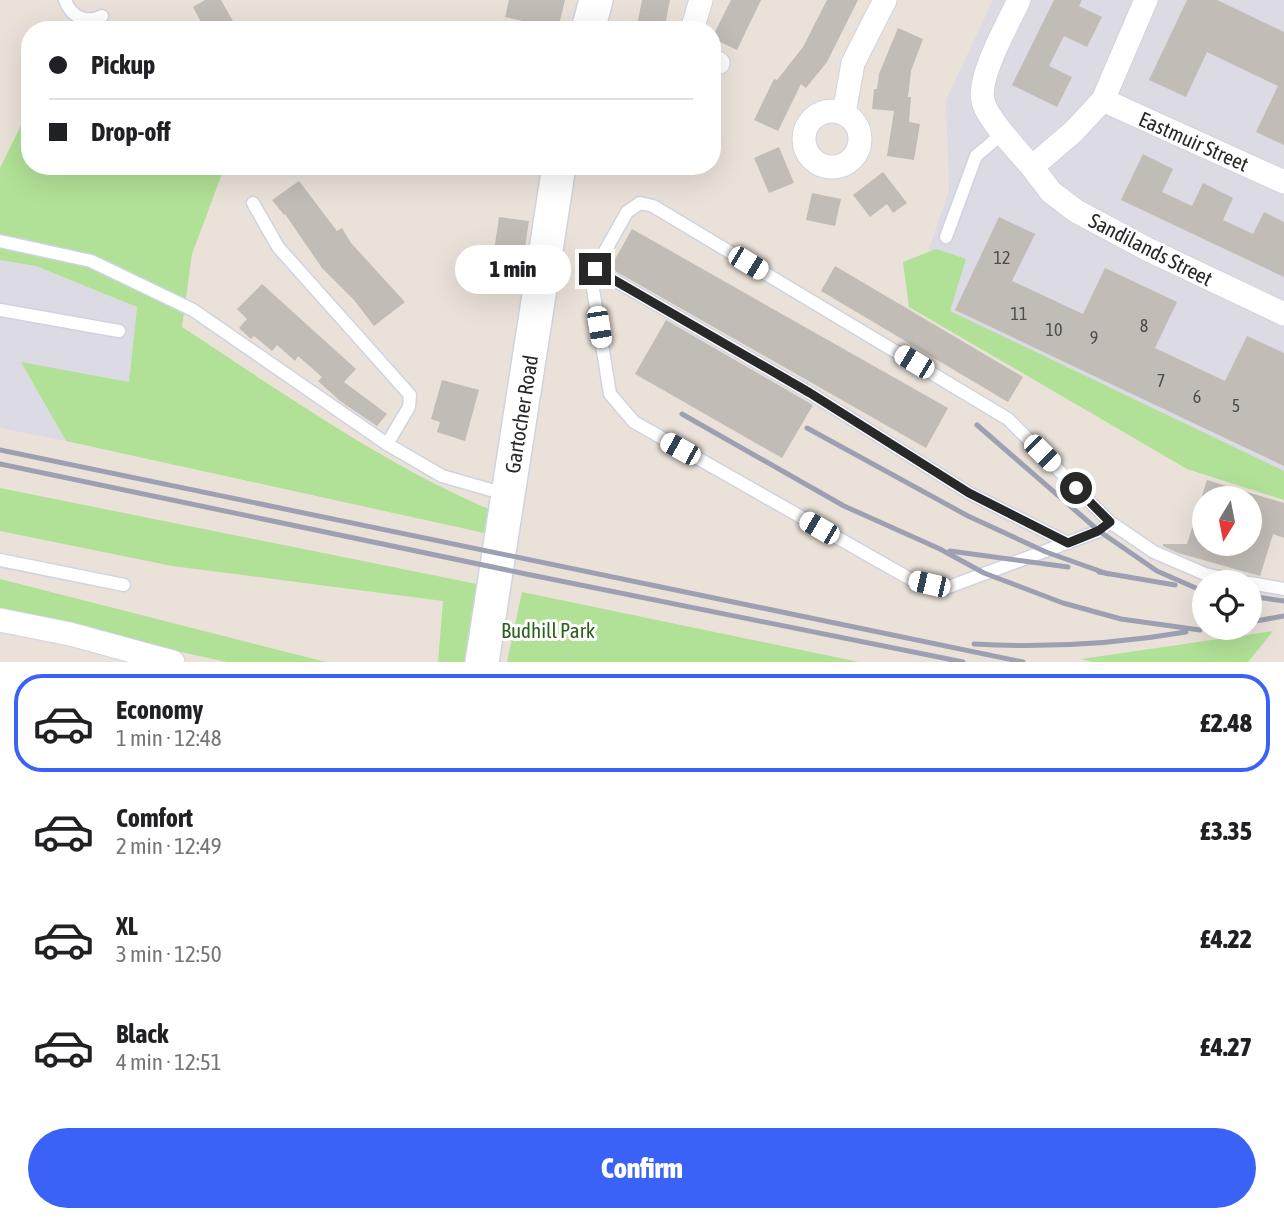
<!DOCTYPE html>
<meta charset="utf-8">
<style>
:root{--surface:#fff;--page:#f2f2f2;--text:#202124;--muted:#757577;--line:#e0e0e0;--accent:#3a62f7}
body{margin:0;font-family:"Asap Condensed",sans-serif;background:var(--page);color:var(--text);height:100vh;display:flex;flex-direction:column;font-size:26px;white-space:nowrap}
*{box-sizing:border-box;margin:0}
p{font-size:23px;color:var(--muted)}
.icon{flex:none;width:38px;height:38px;fill:none;stroke:currentColor;stroke-width:2;stroke-linecap:round;stroke-linejoin:round}
.map{position:relative;height:662px;overflow:hidden}
.sheet{display:flex;flex-direction:column;background:var(--surface);flex:1}
.sheet>*{flex:none}
.top-card{position:absolute;left:21px;top:21px;width:700px;height:154px;border-radius:28px;box-shadow:0 7px 28px #0002;display:grid;align-content:center;height:154px;padding:0 28px;background:var(--surface)}
.needle{width:46px;rotate:190deg}
.fabs{position:absolute;left:1192px;top:486px;display:grid;gap:14px}
.fabs a{display:grid;place-items:center;width:70px;height:70px;border-radius:50%;background:var(--surface);box-shadow:0 7px 28px #0002;font-size:35px}
.end{position:absolute;width:32px;height:32px;margin:-16px;border:9px solid #282828;background:#fff;box-shadow:0 0 0 4px #fff}
.from{border-radius:50%}
.bubble{position:absolute;height:49px;border-radius:24px;background:var(--surface);box-shadow:0 7px 28px #0002;font-size:23px;font-weight:800;line-height:49px;text-align:center}
.car{position:absolute;width:21px;height:42px;margin:-21px -10px;border-radius:9px;box-shadow:0 0 5px 2px #0007;background:linear-gradient(#fff 24%,#345 0 40%,#fff 0 76%,#345 0 86%,#fff 0)}
.top-card b{display:flex;align-items:center;gap:24px;height:66px;font-size:26px}
.top-card b+b{border-top:2px solid var(--line)}
.top-card i{width:18px;height:18px;background:var(--text)}
ul{padding:12px 0 0;list-style:none}
li{display:flex;align-items:center;gap:21px;height:98px;margin:0 14px 10px;padding:0 14px;border:4px solid transparent;border-radius:28px}
li div{flex:1}
li b{display:block;font-size:26px}
li em{font-style:normal;font-weight:800}
li.on{border-color:var(--accent)}
li>.icon{width:63px;height:63px;stroke-width:1.5}
.cta{display:flex;gap:14px;margin-top:auto;padding:14px 28px}
.cta a{flex:1;height:80px;border-radius:42px;background:var(--accent);color:#fff;font-size:28px;font-weight:800;line-height:80px;text-align:center}
.map>svg:first-child{display:block}
.industrial{fill:#dcdae2}
.green{fill:#b1e196}
.building{fill:#c2bcb6}
.lines{fill:none;stroke-linecap:round;stroke-linejoin:round}
.lane-casing{stroke:#cfd3e1;stroke-width:15}
.street-casing{stroke:#cfd3e1;stroke-width:25}
.secondary-casing{stroke:#cfd3e1;stroke-width:36}
.lane{stroke:#fff;stroke-width:12}
.street{stroke:#fff;stroke-width:23}
.secondary{stroke:#fff;stroke-width:33}
.rail{stroke:#9ca0b2;stroke-width:5}
.route{stroke:#282828;stroke-width:9}
.labels{text-anchor:middle;dominant-baseline:central;stroke-width:6;stroke-linejoin:round;paint-order:stroke}
.number-label{font-size:18px;fill:#4e4d4c}
.street-label{font-size:21px;fill:#282828;stroke:#fff}
.park-label{font-size:21px;fill:#2b621a;stroke:#fff}
</style>
<div class="map">
<svg width="1284" height="662" viewBox="0 0 1284 662">
<rect width="100%" height="100%" fill="#eae2d9"/>
<g class="industrial">
<polygon points="993,0 1284,0 1284,477 909,307 949,191 946,100"/>
<polygon points="0,260 36,266 137,307 129,382 22,363 66,441 0,428"/>
</g>
<g class="green">
<path d="M 30,107 L 30,166 L 225,166 L 192,254 L 182,327 C 282,392 381,463 491,510 L 489,534 L 66,441 L 21,362 L 129,382 L 137,307 L 36,266 L 0,260 L 0,168 Z"/>
<polygon points="936,249 966,259 950,311 1284,471 1284,500 1187,469 909,307 903,262"/>
<polygon points="0,488 477,584 467,662 438,662 443,601 172,566 0,531"/>
<polygon points="0,579 326,662 227,662 0,613"/>
<polygon points="522,592 859,662 507,662"/>
<polygon points="1273,631 1248,662 1093,662 1081,659"/>
</g>
<g class="building">
<polygon points="205,0 221,0 238,30 205,30 193,7"/>
<polygon points="509,0 565,0 558,29 505,17"/>
<polygon points="642,0 670,0 664,30 636,30"/>
<polygon points="731,0 761,0 737,50 712,38"/>
<polygon points="827,0 858,0 827,62 806,88 801,84 778,131 754,120 774,79 777,80 803,47"/>
<polygon points="1054,0 1082,0 1079,6 1102,17 1087,47 1064,36 1049,66 1072,77 1057,107 1012,85"/>
<polygon points="1187,0 1217,0 1284,32 1284,145 1256,132 1278,86 1207,52 1186,97 1149,80"/>
<polygon points="898,28 923,39 911,71 908,97 911,97 909,122 920,124 914,160 887,156 894,111 872,109 874,89 877,89 879,74"/>
<polygon points="779,147 794,183 769,193 754,158"/>
<polygon points="1143,154 1173,169 1162,192 1192,206 1203,183 1233,198 1223,220 1253,234 1264,212 1284,222 1284,277 1121,200"/>
<polygon points="883,172 907,203 893,213 887,204 870,217 853,195"/>
<polygon points="299,181 337,231 342,228 351,243 405,302 374,326 354,300 322,268 285,214 284,215 272,200"/>
<polygon points="812,193 841,199 835,226 806,220"/>
<polygon points="499,217 529,221 523,261 493,257"/>
<polygon points="999,217 1035,234 1012,281 1083,314 1105,268 1177,302 1155,348 1225,381 1247,336 1284,353 1284,466 955,310"/>
<polygon points="632,229 948,408 926,448 610,268"/>
<polygon points="835,266 1023,377 1008,402 821,291"/>
<polygon points="262,284 356,369 344,382 387,414 377,426 340,401 318,381 322,377 298,356 295,361 277,345 272,351 254,336 251,339 239,328 247,319 237,309"/>
<polygon points="666,320 813,405 782,458 635,374"/>
<polygon points="442,380 479,390 465,441 437,432 440,422 431,419"/>
<polygon points="1207,480 1284,503 1284,538 1273,534 1260,576 1178,553 1163,546 1163,544 1187,544 1200,502 1204,503 1204,544 1250,544 1250,499 1201,499"/>
</g>
<g class="lines">
<g class="lane-casing">
<g id="lane">
<path d="M 65,0 C 71,17 86,24 102,16"/>
<polyline points="253,203 278,247 410,395 409,407 387,444"/>
<polyline points="946,237 976,156 1003,133"/>
<polyline points="0,241 91,261 193,310 387,444 442,476 505,494"/>
<polyline points="595,269 810,393 969,493 1068,543"/>
<polyline points="0,310 119,331"/>
<polyline points="1110,522 1099,531 946,588 912,580 634,422 610,394 592,283 595,269 627,212 640,203 653,206 1008,419 1110,522 1154,552 1205,574 1247,583"/>
<polyline points="0,560 124,585"/>
<polyline points="1250,583 1284,589"/>
</g>
</g>
<g class="street-casing">
<g id="street">
<path d="M 1019,0 C 1008,24 977,77 983,101 C 987,119 1019,152 1032,167"/>
<polyline points="1146,0 1103,100 1073,132 1032,167 1051,192 1076,211 1147,249 1284,314"/>
<polyline points="692,30 701,0"/>
<polyline points="712,62 718,63"/>
<polyline points="1103,100 1284,182"/>
<circle cx="832" cy="139" r="28"/>
<polyline points="844,113 853,63 885,0"/>
<polyline points="0,620 70,634 173,662"/>
</g>
</g>
<g class="secondary-casing">
<g id="secondary">
<polyline points="588,30 596,0"/>
<polyline points="482,662 559,166"/>
</g>
</g>
<use href="#lane" class="lane"/>
<use href="#street" class="street"/>
<use href="#secondary" class="secondary"/>
<g class="rail">
<polyline points="682,414 844,506 940,549 984,573 1063,603 1121,619 1200,630"/>
<polyline points="977,425 1099,531 1157,571 1198,589"/>
<polyline points="807,428 968,516 1046,552 1108,574"/>
<polyline points="0,450 1023,662"/>
<polyline points="0,464 526,574 963,662"/>
<polyline points="950,551 1068,567"/>
<polyline points="1099,572 1175,585"/>
<polyline points="1250,596 1284,601"/>
<polyline points="1250,622 1284,616"/>
<path d="M 974,644 C 1045,648 1116,644 1186,632"/>
</g>
</g>
<g class="lines">
<polyline class="route" points="595,269 810,393 969,493 1068,543 1098,531 1110,522 1076,488"/>
</g>
<g class="labels">
<g class="number-label">
<text x="1002" y="257">12</text>
<text x="1019" y="313">11</text>
<text x="1144" y="325">8</text>
<text x="1054" y="329">10</text>
<text x="1094" y="337">9</text>
<text x="1161" y="380">7</text>
<text x="1197" y="396">6</text>
<text x="1236" y="405">5</text>
</g>
<g class="street-label">
<text transform="translate(1194 141) rotate(24)">Eastmuir Street</text>
<text transform="translate(1151 249) rotate(27)">Sandilands Street</text>
<text transform="translate(521 414) rotate(-81)">Gartocher Road</text>
</g>
<g class="park-label">
<text x="548" y="630">Budhill Park</text>
</g>
</g>
</svg>
<div class="fabs">
<a><svg class="needle" viewBox="-14 -14 28 28"><path d="M0-13l5 13h-10z" fill="#e53935"/><path d="M0 13l5-13h-10z" fill="#757577"/></svg></a>
<a><svg class="icon" aria-label="locate" viewBox="0 0 24 24"><circle cx="12" cy="12" r="6"/><path d="M12 2v4M12 18v4M2 12h4M18 12h4"/></svg></a>
</div>
<i class="end from" style="left:1076px;top:488px"></i>
<i class="end" style="left:595px;top:269px"></i>
<div class="bubble" style="left:455px;top:245px;width:116px">1 min</div>
<i class="car" style="left:748px;top:263px;rotate:121deg"></i>
<i class="car" style="left:599px;top:327px;rotate:171deg"></i>
<i class="car" style="left:914px;top:362px;rotate:301deg"></i>
<i class="car" style="left:680px;top:449px;rotate:299deg"></i>
<i class="car" style="left:1042px;top:453px;rotate:135deg"></i>
<i class="car" style="left:819px;top:528px;rotate:300deg"></i>
<i class="car" style="left:929px;top:584px;rotate:283deg"></i>
<div class="top-card">
<b><i class="from"></i>Pickup</b>
<b><i></i>Drop-off</b>
</div>
</div>
<section class="sheet">
<ul>
<li class="on"><svg class="icon" aria-label="car" viewBox="0 0 24 24"><path d="M5 17H2v-5l4-1 3-4h7l3 4 3 1v5h-3M9 17h6M6 11h13"/><circle cx="7" cy="17" r="2"/><circle cx="17" cy="17" r="2"/></svg><div><b>Economy</b><p>1 min · 12:48</p></div><em>£2.48</em></li>
<li><svg class="icon" aria-label="car" viewBox="0 0 24 24"><path d="M5 17H2v-5l4-1 3-4h7l3 4 3 1v5h-3M9 17h6M6 11h13"/><circle cx="7" cy="17" r="2"/><circle cx="17" cy="17" r="2"/></svg><div><b>Comfort</b><p>2 min · 12:49</p></div><em>£3.35</em></li>
<li><svg class="icon" aria-label="car" viewBox="0 0 24 24"><path d="M5 17H2v-5l4-1 3-4h7l3 4 3 1v5h-3M9 17h6M6 11h13"/><circle cx="7" cy="17" r="2"/><circle cx="17" cy="17" r="2"/></svg><div><b>XL</b><p>3 min · 12:50</p></div><em>£4.22</em></li>
<li><svg class="icon" aria-label="car" viewBox="0 0 24 24"><path d="M5 17H2v-5l4-1 3-4h7l3 4 3 1v5h-3M9 17h6M6 11h13"/><circle cx="7" cy="17" r="2"/><circle cx="17" cy="17" r="2"/></svg><div><b>Black</b><p>4 min · 12:51</p></div><em>£4.27</em></li>
</ul>
<div class="cta"><a>Confirm</a></div>
</section>
